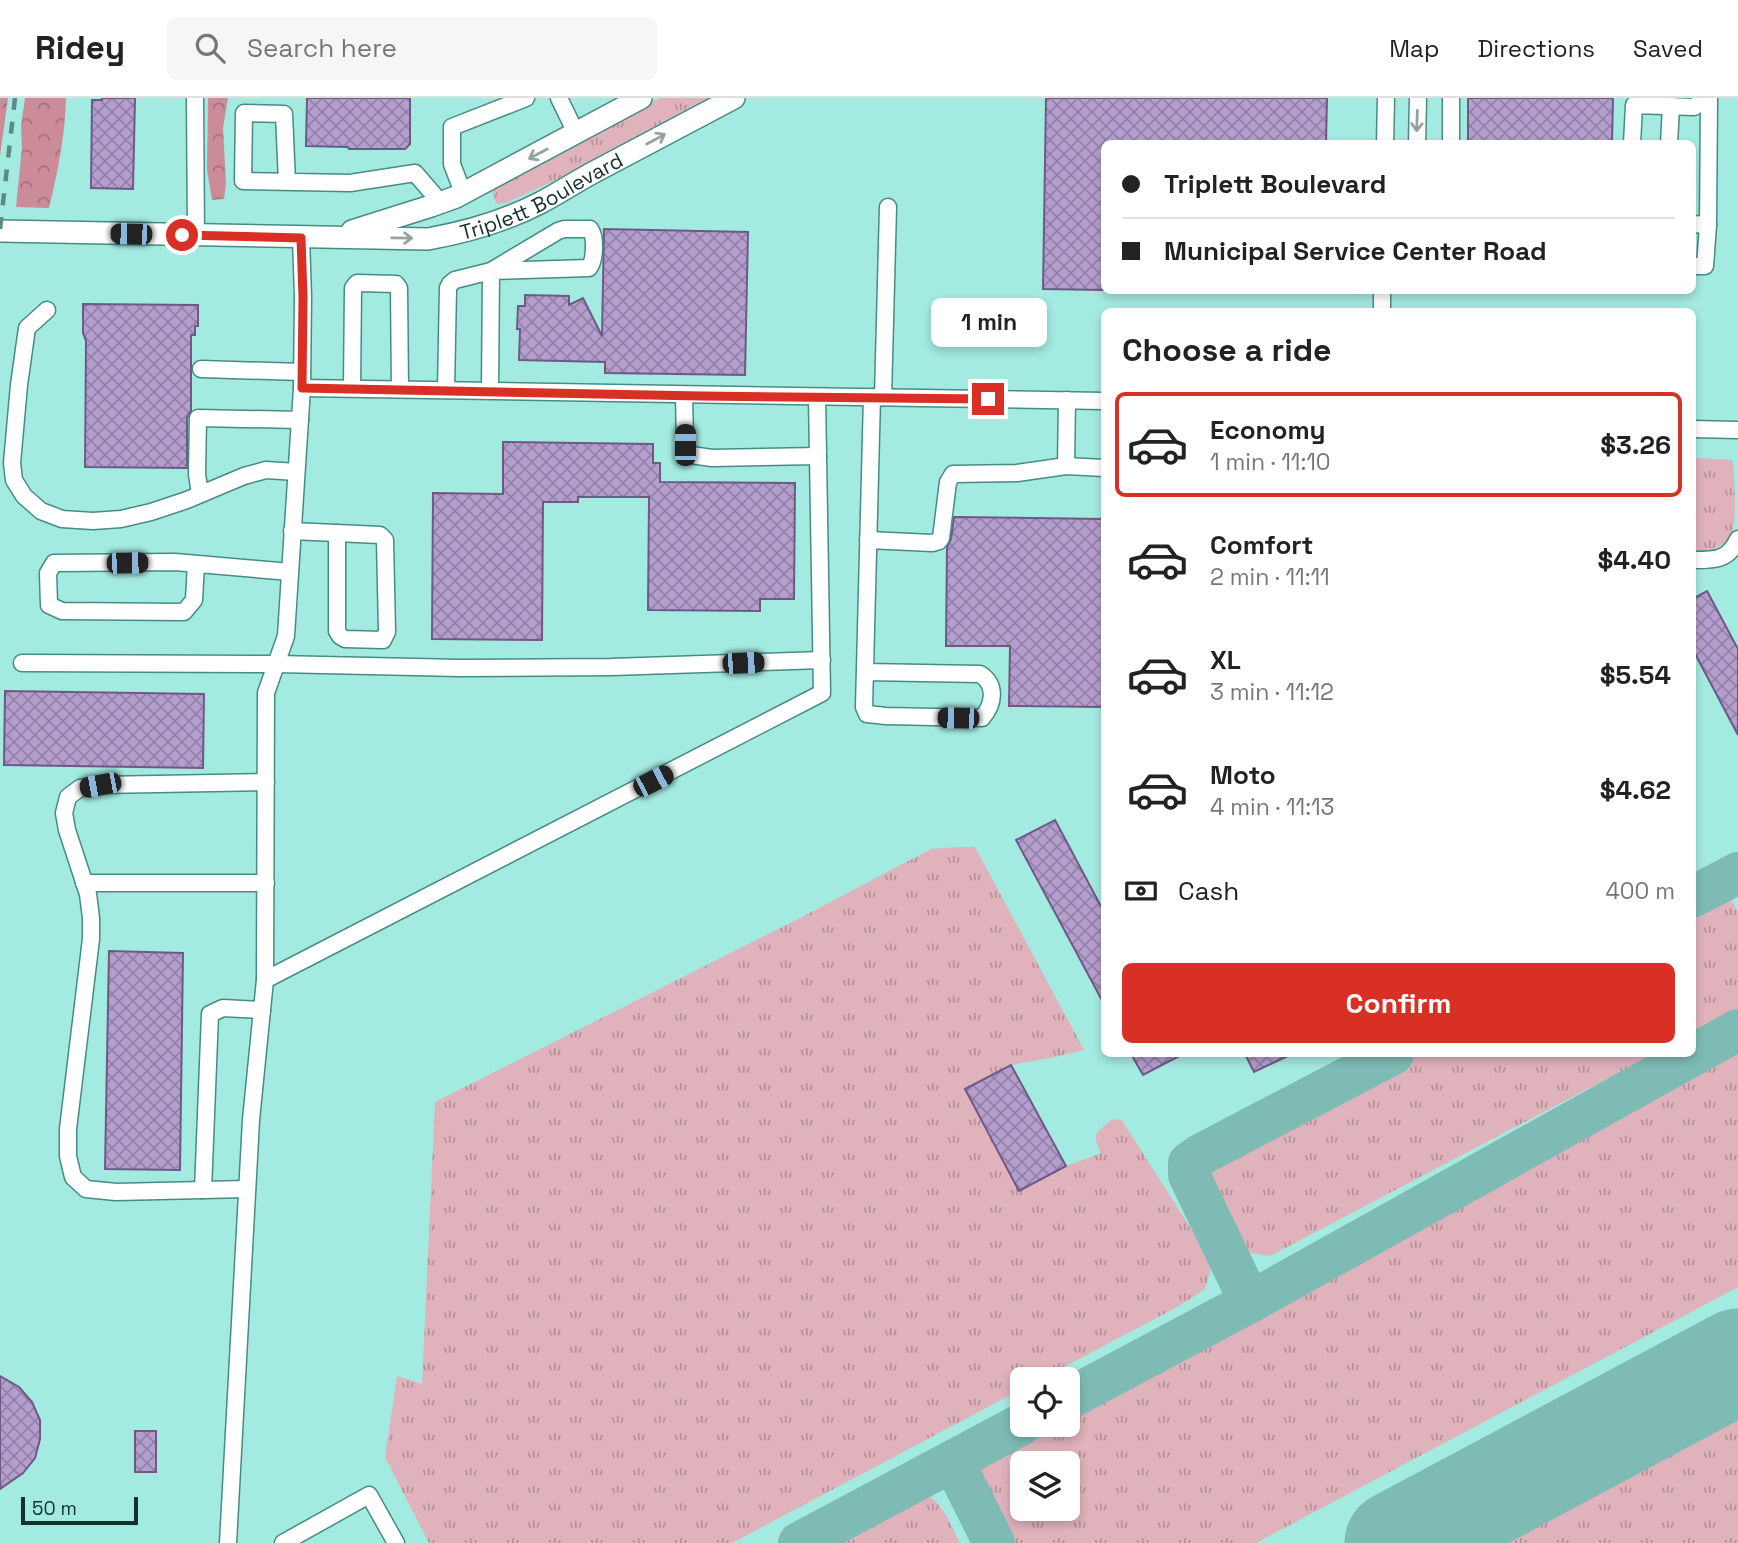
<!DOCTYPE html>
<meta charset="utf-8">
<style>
:root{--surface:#fff;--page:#f6f6f6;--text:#222;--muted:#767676;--line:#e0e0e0;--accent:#d93025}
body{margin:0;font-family:"Space Grotesk",sans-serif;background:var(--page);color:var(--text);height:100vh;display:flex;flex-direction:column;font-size:26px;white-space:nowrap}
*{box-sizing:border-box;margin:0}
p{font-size:23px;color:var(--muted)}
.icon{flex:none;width:38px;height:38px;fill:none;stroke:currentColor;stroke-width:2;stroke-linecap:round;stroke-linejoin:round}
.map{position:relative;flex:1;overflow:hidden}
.sheet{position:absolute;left:1101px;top:210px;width:595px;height:749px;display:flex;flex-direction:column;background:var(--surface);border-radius:10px;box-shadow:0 4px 10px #0003}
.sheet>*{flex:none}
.top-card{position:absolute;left:1101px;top:42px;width:595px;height:154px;border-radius:10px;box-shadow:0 4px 10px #0003;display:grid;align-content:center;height:154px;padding:0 21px;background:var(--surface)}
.tools{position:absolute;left:1010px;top:1269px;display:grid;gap:14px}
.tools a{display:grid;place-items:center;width:70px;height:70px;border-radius:10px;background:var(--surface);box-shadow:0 4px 10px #0003;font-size:35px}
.scale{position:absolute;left:21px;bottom:18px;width:117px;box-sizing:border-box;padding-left:7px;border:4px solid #14312e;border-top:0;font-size:19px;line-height:24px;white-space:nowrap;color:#14312e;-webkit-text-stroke:5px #a3eae1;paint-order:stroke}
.end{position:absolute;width:32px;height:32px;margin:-16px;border:9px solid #d93025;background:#fff;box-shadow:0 0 0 4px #fff}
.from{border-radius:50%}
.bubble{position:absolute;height:49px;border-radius:10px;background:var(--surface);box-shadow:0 4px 10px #0003;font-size:23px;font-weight:700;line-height:49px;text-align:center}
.car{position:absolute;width:21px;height:42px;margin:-21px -10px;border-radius:9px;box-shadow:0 0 5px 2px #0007;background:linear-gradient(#222 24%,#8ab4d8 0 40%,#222 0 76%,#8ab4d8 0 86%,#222 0)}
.top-card b{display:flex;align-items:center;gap:24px;height:66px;font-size:26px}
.top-card b+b{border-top:2px solid var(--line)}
.top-card i{width:18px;height:18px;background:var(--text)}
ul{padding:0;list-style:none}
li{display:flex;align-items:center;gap:21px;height:105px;margin:0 14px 10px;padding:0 7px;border:4px solid transparent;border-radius:10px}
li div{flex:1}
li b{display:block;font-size:26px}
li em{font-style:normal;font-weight:700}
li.on{border-color:var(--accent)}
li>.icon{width:63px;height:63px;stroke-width:1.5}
h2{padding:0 21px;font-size:32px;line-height:84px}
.pay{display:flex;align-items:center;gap:18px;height:77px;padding:0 21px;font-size:26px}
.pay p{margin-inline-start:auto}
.cta{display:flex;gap:14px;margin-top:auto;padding:14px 21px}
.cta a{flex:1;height:80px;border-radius:10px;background:var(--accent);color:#fff;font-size:28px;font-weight:700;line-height:80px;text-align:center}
header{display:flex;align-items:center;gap:42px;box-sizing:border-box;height:98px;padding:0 35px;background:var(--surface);border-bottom:2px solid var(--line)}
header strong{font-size:33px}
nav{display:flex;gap:38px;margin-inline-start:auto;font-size:24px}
.search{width:490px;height:63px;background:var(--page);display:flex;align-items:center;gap:18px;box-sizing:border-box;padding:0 24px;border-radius:10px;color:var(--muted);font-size:26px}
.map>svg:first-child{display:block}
.grass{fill:url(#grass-tufts);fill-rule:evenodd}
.forest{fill:url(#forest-crowns)}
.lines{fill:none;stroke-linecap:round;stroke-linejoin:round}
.taxiway{stroke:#7ebbb4;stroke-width:42}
.runway{stroke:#7ebbb4;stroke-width:105}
.building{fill:url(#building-cross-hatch);stroke:#6e5985;stroke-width:2}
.minor-casing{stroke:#468c84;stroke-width:19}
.major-casing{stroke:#468c84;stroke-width:24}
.minor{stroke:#fff;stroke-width:16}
.major{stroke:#fff;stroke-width:21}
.rail{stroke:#5a8c86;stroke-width:4.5;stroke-dasharray:12 12;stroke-linecap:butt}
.oneway{stroke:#95a2a1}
.route{stroke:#d93025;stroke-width:9}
.labels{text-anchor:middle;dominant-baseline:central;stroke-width:6;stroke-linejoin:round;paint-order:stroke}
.street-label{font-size:21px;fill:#14312e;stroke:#a3eae1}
</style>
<header>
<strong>Ridey</strong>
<div class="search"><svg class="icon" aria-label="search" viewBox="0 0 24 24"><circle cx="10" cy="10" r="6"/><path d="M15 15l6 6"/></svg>Search here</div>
<nav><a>Map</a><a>Directions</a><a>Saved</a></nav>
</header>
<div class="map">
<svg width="1738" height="1445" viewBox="0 0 1738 1445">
<defs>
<pattern id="grass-tufts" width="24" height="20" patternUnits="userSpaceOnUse" patternTransform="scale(1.75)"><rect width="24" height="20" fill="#e0b2bb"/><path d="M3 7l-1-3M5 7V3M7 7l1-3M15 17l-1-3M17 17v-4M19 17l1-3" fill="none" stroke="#b49198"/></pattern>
<pattern id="forest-crowns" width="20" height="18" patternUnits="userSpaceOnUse" patternTransform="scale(1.75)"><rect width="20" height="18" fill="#cc8b98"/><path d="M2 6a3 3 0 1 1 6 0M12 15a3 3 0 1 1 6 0" fill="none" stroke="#a4727c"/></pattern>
<pattern id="building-cross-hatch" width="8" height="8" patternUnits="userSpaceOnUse" patternTransform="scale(1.75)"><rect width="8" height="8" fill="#b59ece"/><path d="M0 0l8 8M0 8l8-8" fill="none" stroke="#9281a8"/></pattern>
</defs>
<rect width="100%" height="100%" fill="#a3eae1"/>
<g class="grass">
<path d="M 660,0 L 708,0 L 560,80 L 506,105 L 497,106 C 492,99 492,95 495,86 Z"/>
<path d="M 1692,360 L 1721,361 L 1733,363 C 1734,378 1738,424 1731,436 C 1724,450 1707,455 1692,455 Z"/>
<path d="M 957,749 L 975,749 L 1084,952 L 1055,959 L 1011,967 L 965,991 L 1019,1092 L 1066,1068 L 1101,1055 C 1091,1035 1096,1036 1111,1022 L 1121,1021 L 1213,1165 L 1205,1191 L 1181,1207 L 1041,1281 L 1022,1281 L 1022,1291 L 732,1445 L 429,1445 L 385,1359 L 397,1278 L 422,1286 L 435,1004 L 802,819 L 931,751 Z"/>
<polygon points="1721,794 1730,799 1738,815 1738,911 1692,936 1692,806 1709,797"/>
<path d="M 1738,949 L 1738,1189 L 1256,1445 L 1006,1445 L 975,1385 L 974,1372 L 977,1363 L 987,1349 L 1029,1327 L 1068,1326 L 1068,1306 ZM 1068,1365 L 1068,1410 L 1022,1410 L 1022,1365 Z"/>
<polygon points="1408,956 1654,956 1270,1158 1252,1155 1234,1146 1202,1088 1207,1068 1225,1052"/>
<polygon points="1738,1312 1738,1445 1488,1445"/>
<path d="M 904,1393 C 938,1389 947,1420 960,1445 L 805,1445 Z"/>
</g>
<g class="forest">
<polygon points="0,0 8,0 0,58"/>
<path d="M 25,0 L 66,0 C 65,38 58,73 49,110 L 16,109 L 22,49 L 21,28 Z"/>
<polygon points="208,0 228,0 223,30 226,86 224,101 212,102 207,72"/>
</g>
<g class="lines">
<g class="taxiway">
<polyline points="1692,799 1738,775"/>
<polyline points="1250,1204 1189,1077 1189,1065 1200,1057 1393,956"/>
<polyline points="1068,1301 1250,1204 1738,932"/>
<polyline points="953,1363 994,1445"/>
<polyline points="799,1445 1022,1326"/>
</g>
<polyline class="runway" points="1397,1445 1738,1263"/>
</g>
<g class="building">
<polygon points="102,0 135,0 133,91 91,90 92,2 102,2"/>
<polygon points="307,0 410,0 410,46 405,51 349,51 348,49 306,48"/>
<polygon points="1046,0 1327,0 1326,46 1104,46 1104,192 1043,191"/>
<polygon points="1468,0 1613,0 1612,46 1468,46"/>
<polygon points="604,131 748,134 745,277 605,275 605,264 519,262 520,231 517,231 518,208 525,208 525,197 569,198 569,207 583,200 602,238"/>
<polygon points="83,206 198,207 198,228 195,228 195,237 191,237 191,313 187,320 187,370 85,369 86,243 83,235"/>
<polygon points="503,344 653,346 653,365 660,365 660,384 795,385 794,501 760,501 760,513 648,512 649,399 578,399 578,404 543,404 542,542 432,541 433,395 503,396"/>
<polygon points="954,419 1104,421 1104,609 1009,608 1010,548 946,548 947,449 951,441"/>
<polygon points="1707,493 1738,551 1738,637 1692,550 1692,501"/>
<polygon points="5,593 204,596 203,670 4,667"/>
<polygon points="1055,722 1104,814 1104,906 1016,742"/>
<polygon points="109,853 183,855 180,1072 105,1071"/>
<polygon points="1131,956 1183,956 1143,977"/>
<polygon points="1245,956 1292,956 1254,974"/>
<polygon points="1011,967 1066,1068 1019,1093 965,991"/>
<polygon points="0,1278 19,1289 32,1304 40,1322 40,1341 35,1360 23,1375 0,1391"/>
<rect x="135" y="1333" width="21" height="41"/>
</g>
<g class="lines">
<g class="minor-casing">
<g id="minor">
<polyline points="195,0 196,138"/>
<polyline points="559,0 576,35"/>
<polyline points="1385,46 1386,0"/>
<polyline points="1417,46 1418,0"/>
<polyline points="1451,46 1451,0"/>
<polyline points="1632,46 1634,7 1694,9 1706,0"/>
<polyline points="1669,46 1671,8"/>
<polyline points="287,84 284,16 244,15 243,83 350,85 415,75 441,105"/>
<polyline points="463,95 452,66 452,29 526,0"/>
<polyline points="1692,126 1708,127 1705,168 1692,168"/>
<polyline points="1708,127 1709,0"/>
<polyline points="47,212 27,230 19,287 12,365 14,382 24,398 41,413 62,421 93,423 121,421 151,414 187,402 244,378 266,372 296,374"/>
<polyline points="1382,214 1382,192"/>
<polyline points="201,271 302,274"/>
<polyline points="302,290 1104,303"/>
<polyline points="352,290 353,190 357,185 396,186 399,190 400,291"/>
<path d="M 446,292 L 448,190 L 450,186 L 455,182 L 491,173 L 558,133 L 564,131 L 590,131 C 596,139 595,162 589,170 L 491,173 L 490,292"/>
<polyline points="684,297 685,347 691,357 712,360 818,358"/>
<polyline points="883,299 888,109"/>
<polyline points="1692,331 1738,332"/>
<polyline points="1066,368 1067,302"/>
<polyline points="200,396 197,376 198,320 300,322"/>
<polyline points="292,433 380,437 385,442 387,534 383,542 345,541 340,538 337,533 337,435"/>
<polyline points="868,442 932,445 939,443 941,440 948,384 953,376 1017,375 1066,368 1104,370"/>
<path d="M 1692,462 C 1714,462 1728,463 1738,441"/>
<polyline points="196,466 194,502 184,514 62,513 49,507 48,475 54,465 175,464 290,474"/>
<polyline points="22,565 277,566 460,570 611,569 822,562"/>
<path d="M 865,574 L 980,576 C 997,587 994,606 982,620 L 886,618 L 867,616 L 864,609 L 872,299"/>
<polyline points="84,785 266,785"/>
<polyline points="265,882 266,595 286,538 302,290 303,199 301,140"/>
<polyline points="247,1091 116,1094 86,1091 73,1079 68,1058 68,1031 91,841 91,820 88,796 67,732 64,715 68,699 80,690 100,687 266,684"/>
<polyline points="203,1092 210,916 223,910 262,912"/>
<polyline points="228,1445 251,1022 265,882 822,595 817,299"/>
<polyline points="283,1445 369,1397 396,1445"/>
</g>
</g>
<g class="major-casing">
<g id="major">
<path id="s1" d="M 0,133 L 428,141 C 467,134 505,123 540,105 C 559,95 577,83 596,73 C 642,49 688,24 734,0"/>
<polyline points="352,133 431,108 456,99 641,0"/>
</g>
</g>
<use href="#minor" class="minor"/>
<use href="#major" class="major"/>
<polyline class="rail" points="0,131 15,0"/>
</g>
<defs><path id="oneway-shaft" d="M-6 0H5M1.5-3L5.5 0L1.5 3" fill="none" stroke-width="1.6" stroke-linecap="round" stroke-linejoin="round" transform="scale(1.75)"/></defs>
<g class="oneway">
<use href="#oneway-shaft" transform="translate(1417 23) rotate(92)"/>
<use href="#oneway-shaft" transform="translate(656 41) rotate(-28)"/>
<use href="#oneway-shaft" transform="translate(538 56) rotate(152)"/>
<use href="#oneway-shaft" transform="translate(402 140) rotate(1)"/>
</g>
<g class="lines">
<polyline class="route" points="182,137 301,140 303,199 302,290 701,298 988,301"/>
</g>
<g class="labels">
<g class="street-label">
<text stroke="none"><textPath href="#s1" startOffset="550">Triplett Boulevard</textPath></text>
</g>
</g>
</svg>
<div class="tools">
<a><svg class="icon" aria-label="locate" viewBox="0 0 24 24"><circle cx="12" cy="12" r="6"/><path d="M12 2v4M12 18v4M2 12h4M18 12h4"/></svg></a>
<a><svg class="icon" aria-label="layers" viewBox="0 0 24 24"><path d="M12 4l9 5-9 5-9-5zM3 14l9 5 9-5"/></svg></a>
</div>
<div class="scale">50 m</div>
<i class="end from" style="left:182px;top:137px"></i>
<i class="end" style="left:988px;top:301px"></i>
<div class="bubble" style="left:931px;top:200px;width:116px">1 min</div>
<i class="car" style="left:131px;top:136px;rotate:271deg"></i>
<i class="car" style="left:685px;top:347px;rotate:0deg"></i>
<i class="car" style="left:127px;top:465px;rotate:89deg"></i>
<i class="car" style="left:743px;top:565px;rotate:88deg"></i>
<i class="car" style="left:958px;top:620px;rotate:271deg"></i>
<i class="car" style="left:653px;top:683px;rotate:63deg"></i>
<i class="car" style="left:100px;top:687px;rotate:259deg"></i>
<div class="top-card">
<b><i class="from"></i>Triplett Boulevard</b>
<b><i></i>Municipal Service Center Road</b>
</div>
<section class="sheet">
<h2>Choose a ride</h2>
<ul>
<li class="on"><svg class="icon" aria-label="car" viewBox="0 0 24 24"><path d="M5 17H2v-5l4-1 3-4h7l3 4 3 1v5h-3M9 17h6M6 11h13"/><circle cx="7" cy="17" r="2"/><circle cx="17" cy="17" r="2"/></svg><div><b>Economy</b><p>1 min · 11:10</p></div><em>$3.26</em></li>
<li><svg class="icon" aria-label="car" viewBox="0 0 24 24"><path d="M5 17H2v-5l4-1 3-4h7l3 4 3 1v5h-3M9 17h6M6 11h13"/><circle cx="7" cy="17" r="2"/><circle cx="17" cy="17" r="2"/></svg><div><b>Comfort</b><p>2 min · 11:11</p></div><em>$4.40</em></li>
<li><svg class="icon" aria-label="car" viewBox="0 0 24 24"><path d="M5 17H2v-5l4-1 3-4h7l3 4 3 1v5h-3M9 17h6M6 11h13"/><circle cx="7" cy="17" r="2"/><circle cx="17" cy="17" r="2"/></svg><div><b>XL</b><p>3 min · 11:12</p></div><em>$5.54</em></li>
<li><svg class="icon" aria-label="car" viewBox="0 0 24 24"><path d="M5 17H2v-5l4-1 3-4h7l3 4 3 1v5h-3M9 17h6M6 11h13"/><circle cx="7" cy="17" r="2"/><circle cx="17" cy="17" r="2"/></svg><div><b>Moto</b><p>4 min · 11:13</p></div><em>$4.62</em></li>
</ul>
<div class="pay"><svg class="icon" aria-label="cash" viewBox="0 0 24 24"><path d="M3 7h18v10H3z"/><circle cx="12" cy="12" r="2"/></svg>Cash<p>400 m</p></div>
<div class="cta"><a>Confirm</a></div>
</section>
</div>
